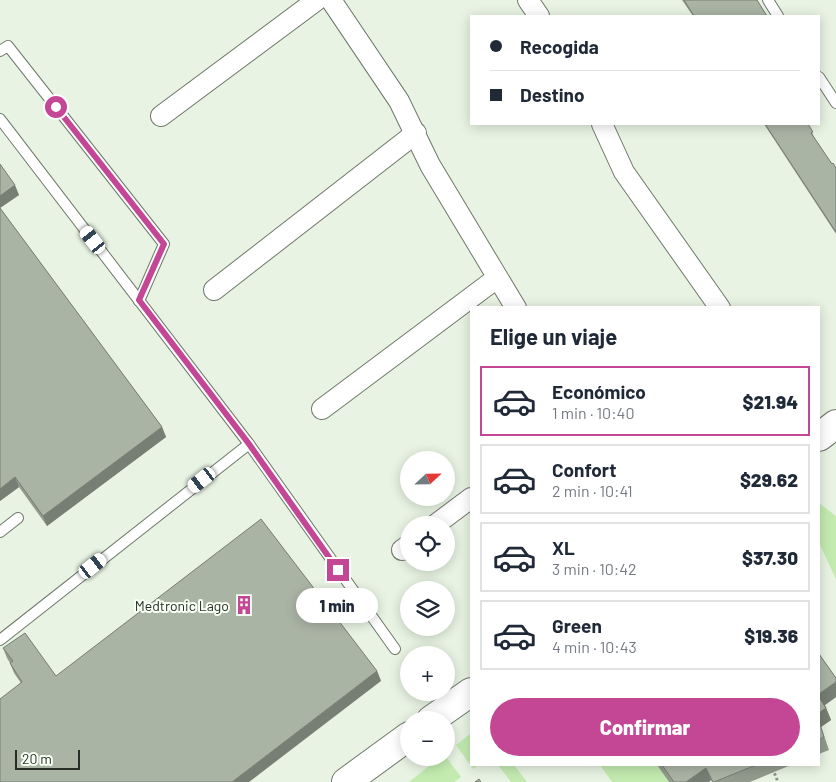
<!DOCTYPE html>
<html lang="es">
<meta charset="utf-8">
<style>
:root{--surface:#fff;--page:#f2f2f3;--text:#1f2937;--muted:#747a83;--line:#e0e1e3;--accent:#c44795}
body{margin:0;font-family:Barlow,sans-serif;background:var(--page);color:var(--text);height:100vh;display:flex;flex-direction:column;font-size:19px;white-space:nowrap}
*{box-sizing:border-box;margin:0}
p{font-size:16px;color:var(--muted)}
.icon{flex:none;width:28px;height:28px;fill:none;stroke:currentColor;stroke-width:2;stroke-linecap:round;stroke-linejoin:round}
.map{position:relative;flex:1;overflow:hidden}
.details{position:absolute;left:470px;top:306px;width:350px;height:460px;display:flex;flex-direction:column;background:var(--surface);border-radius:0px;box-shadow:0 2px 12px #0003}
.details>*{flex:none}
.top-card{position:absolute;left:470px;top:15px;width:350px;height:110px;border-radius:0px;box-shadow:0 2px 12px #0003;display:grid;align-content:center;height:110px;padding:0 20px;background:var(--surface)}
.needle{width:32px;rotate:68deg}
.controls{position:absolute;left:400px;top:451px;display:grid;gap:10px}
.controls a{display:grid;place-items:center;width:55px;height:55px;border-radius:50%;background:var(--surface);box-shadow:0 2px 12px #0003;font-size:25px}
.scale{position:absolute;left:15px;bottom:12px;width:65px;box-sizing:border-box;padding-left:5px;border:2px solid #282c26;border-top:0;font-size:14px;line-height:18px;white-space:nowrap;color:#282c26;-webkit-text-stroke:4px #f8fff5;paint-order:stroke}
.end{position:absolute;width:22px;height:22px;margin:-11px;border:6px solid #c44795;background:#fff;box-shadow:0 0 0 2px #fff}
.from{border-radius:50%}
.bubble{position:absolute;height:35px;border-radius:18px;background:var(--surface);box-shadow:0 2px 12px #0003;font-size:16px;font-weight:800;line-height:35px;text-align:center}
.car{position:absolute;width:15px;height:30px;margin:-15px -8px;border-radius:6px;box-shadow:0 0 4px 1px #0007;background:linear-gradient(#fff 24%,#345 0 40%,#fff 0 76%,#345 0 86%,#fff 0)}
.top-card b{display:flex;align-items:center;gap:18px;height:48px;font-size:19px}
.top-card b+b{border-top:1px solid var(--line)}
.top-card i{width:12px;height:12px;background:var(--text)}
ul{padding:0;list-style:none}
li{display:flex;align-items:center;gap:15px;height:70px;margin:0 10px 8px;padding:0 10px;border:2px solid var(--line);border-radius:0px}
li div{flex:1}
li b{display:block;font-size:19px}
li em{font-style:normal;font-weight:800}
li.on{border-color:var(--accent)}
li>.icon{width:45px;height:45px;stroke-width:1.5}
h2{padding:0 20px;font-size:22px;line-height:60px}
.primary-button{display:flex;gap:10px;margin-top:auto;padding:10px 20px}
.primary-button a{flex:1;height:58px;border-radius:30px;background:var(--accent);color:#fff;font-size:20px;font-weight:800;line-height:58px;text-align:center}
.map>svg:first-child{display:block}
.green{fill:#c3ebb0}
.lines{fill:none;stroke-linecap:round;stroke-linejoin:round}
.service-casing{stroke:#6f786b;stroke-width:12}
.minor-casing{stroke:#6f786b;stroke-width:22}
.secondary-casing{stroke:#6f786b;stroke-width:30}
.path{stroke:#8c9489;stroke-width:3;stroke-dasharray:2.5 2.5;stroke-linecap:butt}
.service{stroke:#fff;stroke-width:10}
.minor{stroke:#fff;stroke-width:20}
.secondary{stroke:#fff;stroke-width:28}
.wall{fill:#929b8e}
.shaded-wall{fill:#777e74}
.building{fill:#aab4a5;stroke:#777e74}
.route{stroke:#c44795;stroke-width:6}
.labels{text-anchor:middle;dominant-baseline:central;stroke-width:4;stroke-linejoin:round;paint-order:stroke}
.poi-label{font-size:14px;fill:#282c26;stroke:#f8fff5;text-anchor:end}
</style>
<div class="map">
<svg width="836" height="782" viewBox="0 0 836 782">
<rect width="100%" height="100%" fill="#e8f3e3"/>
<g class="green">
<polygon points="819,503 836,516 836,579 819,543"/>
<polygon points="471,733 471,765 478,765 473,769 456,745"/>
<polygon points="446,757 461,777 454,782 409,782 439,758"/>
<polygon points="498,765 514,765 527,782 511,782"/>
<polygon points="600,765 657,765 669,782 612,782"/>
</g>
<g class="lines">
<g class="service-casing">
<g id="service">
<polyline points="768,0 778,16"/>
<polyline points="0,51 8,46 164,244 139,301"/>
<polyline points="819,77 836,103"/>
<polyline points="0,119 249,444 395,649"/>
<polyline points="0,532 18,518"/>
<polyline points="0,640 249,444"/>
</g>
</g>
<g class="minor-casing">
<g id="minor">
<polyline points="331,0 399,101 430,165 516,308"/>
<polyline points="528,0 539,16"/>
<polyline points="161,116 317,0"/>
<polyline points="602,124 624,172 720,308"/>
<polyline points="214,290 416,133"/>
<polyline points="322,409 497,278"/>
<polyline points="435,525 471,498"/>
<polyline points="402,550 409,545"/>
</g>
</g>
<g class="secondary-casing">
<g id="secondary">
<polyline points="819,437 836,424"/>
<polyline points="431,720 471,692"/>
<polyline points="346,782 409,736"/>
</g>
</g>
<polyline class="path" points="769,765 774,772 778,782"/>
<use href="#service" class="service"/>
<use href="#minor" class="minor"/>
<use href="#secondary" class="secondary"/>
</g>
<g class="wall">
<polygon points="682,0 757,0 767,16 693,16"/>
<polygon points="764,124 808,124 814,137 832,164 836,168 836,234"/>
<polygon points="0,164 19,195 0,208 162,427 166,437 47,526 19,487 0,501"/>
<polygon points="3,648 56,676 377,671 381,681 21,683 14,673 10,663 7,658"/>
<polygon points="819,654 836,678 836,697 825,705 831,720 821,727 829,750 819,754"/>
<polygon points="657,765 791,765 750,782 712,782 711,780 709,782 669,782"/>
</g>
<g class="shaded-wall">
<polygon points="15,185 19,195 0,208 0,196"/>
<polygon points="162,427 166,437 47,526 43,516"/>
<polygon points="15,477 19,487 0,501 0,489"/>
<polygon points="377,671 381,681 249,782 232,782"/>
<polygon points="836,682 836,697 822,707 819,698 819,694"/>
<polygon points="826,708 831,720 821,727 829,750 819,721 819,713"/>
<polygon points="706,768 711,780 709,782 686,782"/>
</g>
<g class="building">
<polygon points="684,0 757,0 767,16 694,16"/>
<polygon points="765,124 808,124 813,132 811,133 832,164 833,163 836,168 836,232"/>
<polygon points="0,164 15,185 0,196"/>
<polygon points="0,208 162,427 43,516 15,477 0,489"/>
<polygon points="261,519 377,671 232,782 0,782 0,699 22,682 10,663 13,661 3,648 25,633 56,676"/>
<polygon points="819,654 836,678 836,682 819,694"/>
<polygon points="819,697 826,708 819,713"/>
<polygon points="819,721 824,737 819,740"/>
<polygon points="662,765 756,765 714,782 713,782 706,768 686,782 674,782"/>
<polygon points="479,779 481,782 475,782"/>
</g>
<g class="lines">
<polyline class="route" points="56,107 164,244 139,300 249,444 338,570"/>
</g>
<defs>
<g id="building-bare" transform="scale(1.5)"><path d="M-4-6H4V6H1V3H-1V6H-4ZM-2.5-4.3h1.7v1.8h-1.7ZM.8-4.3h1.7v1.8H.8ZM-2.5-1h1.7V.8h-1.7ZM.8-1h1.7V.8H.8Z" fill="#c44795" stroke="#f8fff5" stroke-width="2.5" paint-order="stroke"/></g>
</defs>
<g fill-rule="evenodd">
<use href="#building-bare" x="244" y="605"/>
</g>
<g class="labels">
<g class="poi-label">
<text x="229" y="605">Medtronic Lago</text>
</g>
</g>
</svg>
<div class="controls">
<a><svg class="needle" viewBox="-14 -14 28 28"><path d="M0-13l5 13h-10z" fill="#e53935"/><path d="M0 13l5-13h-10z" fill="#747a83"/></svg></a>
<a><svg class="icon" aria-label="locate" viewBox="0 0 24 24"><circle cx="12" cy="12" r="6"/><path d="M12 2v4M12 18v4M2 12h4M18 12h4"/></svg></a>
<a><svg class="icon" aria-label="layers" viewBox="0 0 24 24"><path d="M12 4l9 5-9 5-9-5zM3 14l9 5 9-5"/></svg></a>
<a>+</a>
<a>−</a>
</div>
<div class="scale">20 m</div>
<i class="end from" style="left:56px;top:107px"></i>
<i class="end" style="left:338px;top:570px"></i>
<div class="bubble" style="left:296px;top:588px;width:82px">1 min</div>
<i class="car" style="left:93px;top:240px;rotate:322deg"></i>
<i class="car" style="left:202px;top:480px;rotate:232deg"></i>
<i class="car" style="left:93px;top:566px;rotate:52deg"></i>
<div class="top-card">
<b><i class="from"></i>Recogida</b>
<b><i></i>Destino</b>
</div>
<section class="details">
<h2>Elige un viaje</h2>
<ul>
<li class="on"><svg class="icon" aria-label="car" viewBox="0 0 24 24"><path d="M5 17H2v-5l4-1 3-4h7l3 4 3 1v5h-3M9 17h6M6 11h13"/><circle cx="7" cy="17" r="2"/><circle cx="17" cy="17" r="2"/></svg><div><b>Económico</b><p>1 min · 10:40</p></div><em>$21.94</em></li>
<li><svg class="icon" aria-label="car" viewBox="0 0 24 24"><path d="M5 17H2v-5l4-1 3-4h7l3 4 3 1v5h-3M9 17h6M6 11h13"/><circle cx="7" cy="17" r="2"/><circle cx="17" cy="17" r="2"/></svg><div><b>Confort</b><p>2 min · 10:41</p></div><em>$29.62</em></li>
<li><svg class="icon" aria-label="car" viewBox="0 0 24 24"><path d="M5 17H2v-5l4-1 3-4h7l3 4 3 1v5h-3M9 17h6M6 11h13"/><circle cx="7" cy="17" r="2"/><circle cx="17" cy="17" r="2"/></svg><div><b>XL</b><p>3 min · 10:42</p></div><em>$37.30</em></li>
<li><svg class="icon" aria-label="car" viewBox="0 0 24 24"><path d="M5 17H2v-5l4-1 3-4h7l3 4 3 1v5h-3M9 17h6M6 11h13"/><circle cx="7" cy="17" r="2"/><circle cx="17" cy="17" r="2"/></svg><div><b>Green</b><p>4 min · 10:43</p></div><em>$19.36</em></li>
</ul>
<div class="primary-button"><a>Confirmar</a></div>
</section>
</div>
